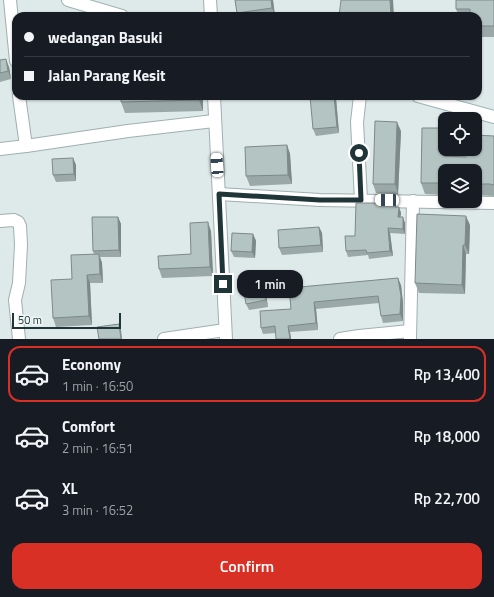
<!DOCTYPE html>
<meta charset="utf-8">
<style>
:root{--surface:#171b24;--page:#20242c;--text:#f1f3f6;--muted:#9ea1a6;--line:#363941;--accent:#d93025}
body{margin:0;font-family:"Titillium Web",sans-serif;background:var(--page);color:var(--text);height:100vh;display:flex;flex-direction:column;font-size:15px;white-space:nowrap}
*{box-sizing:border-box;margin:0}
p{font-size:13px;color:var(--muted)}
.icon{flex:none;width:22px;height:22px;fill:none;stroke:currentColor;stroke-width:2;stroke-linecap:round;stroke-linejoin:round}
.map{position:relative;height:339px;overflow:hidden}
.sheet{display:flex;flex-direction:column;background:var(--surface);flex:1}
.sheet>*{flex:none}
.banner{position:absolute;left:12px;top:12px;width:470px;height:88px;border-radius:12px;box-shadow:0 1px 3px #0004;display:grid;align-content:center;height:88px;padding:0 12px;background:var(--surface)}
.tools{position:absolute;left:438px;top:112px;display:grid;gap:8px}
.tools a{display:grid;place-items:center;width:44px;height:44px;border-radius:8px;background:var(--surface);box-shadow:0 1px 3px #0004;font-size:20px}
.scale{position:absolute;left:12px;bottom:10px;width:109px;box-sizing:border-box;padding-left:4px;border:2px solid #203538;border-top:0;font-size:11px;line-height:14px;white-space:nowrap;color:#203538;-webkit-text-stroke:3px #eef6f5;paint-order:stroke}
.end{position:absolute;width:18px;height:18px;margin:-9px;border:5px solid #203538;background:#fff;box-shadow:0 0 0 2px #fff}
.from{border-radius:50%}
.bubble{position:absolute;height:28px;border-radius:12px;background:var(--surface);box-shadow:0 1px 3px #0004;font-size:13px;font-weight:600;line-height:28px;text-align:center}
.car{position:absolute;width:12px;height:24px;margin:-12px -6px;border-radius:5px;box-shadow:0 0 3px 1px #0007;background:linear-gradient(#fff 24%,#345 0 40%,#fff 0 76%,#345 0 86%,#fff 0)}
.banner b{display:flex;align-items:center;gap:14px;height:38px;font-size:15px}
.banner b+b{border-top:1px solid var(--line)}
.banner i{width:10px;height:10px;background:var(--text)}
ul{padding:7px 0 0;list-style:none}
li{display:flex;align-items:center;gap:12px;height:56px;margin:0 8px 6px;padding:0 4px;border:2px solid transparent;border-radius:12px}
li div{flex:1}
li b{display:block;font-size:15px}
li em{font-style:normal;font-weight:600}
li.selected{border-color:var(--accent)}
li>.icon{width:36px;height:36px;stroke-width:1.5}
.button{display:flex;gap:8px;margin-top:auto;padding:8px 12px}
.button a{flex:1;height:46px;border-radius:12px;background:var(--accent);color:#fff;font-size:16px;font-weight:600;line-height:46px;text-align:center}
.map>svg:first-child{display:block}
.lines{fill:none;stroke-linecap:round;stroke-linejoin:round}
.street-casing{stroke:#a1afb0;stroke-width:14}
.secondary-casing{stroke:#9db3b5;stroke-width:14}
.street{stroke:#fff;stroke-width:12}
.secondary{stroke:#fff;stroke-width:12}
.wall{fill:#9aa9a8}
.shaded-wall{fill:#7d8988}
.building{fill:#b3c4c3;stroke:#7d8988}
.route{stroke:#203538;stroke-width:5}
</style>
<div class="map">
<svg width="494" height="339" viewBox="0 0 494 339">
<rect width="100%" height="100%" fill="#dee9e9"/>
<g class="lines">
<g class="street-casing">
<g id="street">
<polyline points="10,0 16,61"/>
<polyline points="210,0 211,16"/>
<polyline points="19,96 26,146 128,131 214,121"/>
<polyline points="214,96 226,339"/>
<polyline points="360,96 357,122 361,200"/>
<polyline points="0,149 26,146"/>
<polyline points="219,194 320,200 494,203"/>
<polyline points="0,221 14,220 18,222 20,226 21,245 19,283 15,300 19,339"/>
<polyline points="164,339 225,330"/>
<polyline points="340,339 359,336 410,331"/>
<polyline points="410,339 413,201"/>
</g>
</g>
<g class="secondary-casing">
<g id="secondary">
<polyline points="68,0 122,16"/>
<polyline points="418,96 494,117"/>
</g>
</g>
<use href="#street" class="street"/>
<use href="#secondary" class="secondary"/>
</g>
<g class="wall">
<polygon points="235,0 273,0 275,16 238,16 237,13"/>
<polygon points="494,0 494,37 478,37 478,16 459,16 456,9"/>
<polygon points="0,60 9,67 11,79 0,82"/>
<polygon points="121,96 203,96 203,111 125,113 121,102"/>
<polygon points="336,98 339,133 316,136 313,129"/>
<polygon points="444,128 445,131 445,149 448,149 448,156 466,157 494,136 494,196 475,195 475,171 445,171 445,195 425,194 421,183"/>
<polygon points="401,131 398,194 376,193 373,184"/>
<polygon points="287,145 290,154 292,184 250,186 246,176"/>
<polygon points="73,158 76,165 76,181 56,182 53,175"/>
<polygon points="397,207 399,207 401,213 400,217 405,223 405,234 390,233 393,256 369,259 368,255 348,257 346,251 355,236"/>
<polygon points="118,217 121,224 121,257 100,257 102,263 103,283 90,283 92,325 56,327 53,318 72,279 94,254 93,251"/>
<polygon points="470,225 469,254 466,254 465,294 419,293 415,283"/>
<polygon points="319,227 322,233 323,252 282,255 279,248"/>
<polygon points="211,231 213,276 162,278 159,269 191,254"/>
<polygon points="253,234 256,241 255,258 234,257 231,251"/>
<polygon points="401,285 403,303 403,321 383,323 381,316 379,303 316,309 318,330 290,332 291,339 276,339 276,333 263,334 261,328 291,309 289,288"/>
<polygon points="265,289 268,307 249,310 246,304"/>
</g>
<g class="shaded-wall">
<polygon points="271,0 273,0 275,16 272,8"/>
<polygon points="390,0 393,0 394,16 391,16"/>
<polygon points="6,59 9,67 11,79 8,71"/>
<polygon points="199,96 203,96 203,111 199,100"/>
<polygon points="334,96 335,96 336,98 339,133 337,127"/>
<polygon points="397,122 401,131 398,194 395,184"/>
<polygon points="444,128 445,131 445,149 448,149 448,168 444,156"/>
<polygon points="287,145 290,154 292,184 288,175"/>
<polygon points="73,158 76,165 76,181 74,174"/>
<polygon points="399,207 401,213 400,223 398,217"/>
<polygon points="466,216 470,225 469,254 465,245"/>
<polygon points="118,217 121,224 121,257 119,250"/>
<polygon points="403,217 405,223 405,234 403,229"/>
<polygon points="208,222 211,231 213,276 210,267"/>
<polygon points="319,227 322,233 323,252 321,245"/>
<polygon points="388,228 390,233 393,256 390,251"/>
<polygon points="253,234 256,241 255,258 252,252"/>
<polygon points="463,245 466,254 465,294 462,285"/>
<polygon points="99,254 102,263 103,283 100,274"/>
<polygon points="87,275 90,283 92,325 89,316"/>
<polygon points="398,278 401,285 403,303 403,321 400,314"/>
<polygon points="262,282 265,289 268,307 266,300"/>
<polygon points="314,302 316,309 318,330 316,323"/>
<polygon points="119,324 121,330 122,339 121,339"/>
<polygon points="288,326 290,332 291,339 290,339"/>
</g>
<g class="building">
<polygon points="235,0 271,0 272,8 237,13"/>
<polygon points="341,0 390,0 391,16 339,16"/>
<polygon points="456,0 494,0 494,26 478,26 478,16 470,16 470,9 456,9"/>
<polygon points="6,59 8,71 0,73 0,60"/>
<polygon points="121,96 199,96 199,100 121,102"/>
<polygon points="310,96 334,96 337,127 313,129"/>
<polygon points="375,121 397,122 395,184 373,184"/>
<polygon points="422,128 444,128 444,156 466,157 466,149 475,149 475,135 494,136 494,185 490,184 475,184 475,171 445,171 445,183 421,183"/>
<polygon points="287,145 288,175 246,176 245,147"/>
<polygon points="73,158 74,174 53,175 52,159"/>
<polygon points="356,203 396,203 395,207 399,207 398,217 403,217 403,229 388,228 390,251 367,253 366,250 346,251 345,236 355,236"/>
<polygon points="417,214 466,216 465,245 463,245 462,285 415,283"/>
<polygon points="92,217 118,217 119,250 93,251"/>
<polygon points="208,222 210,267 159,269 158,256 191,254 190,223"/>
<polygon points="319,227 321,245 279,248 278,230"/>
<polygon points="232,233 253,234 252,252 231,251"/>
<polygon points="99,254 100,274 87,275 89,316 53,318 51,280 72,279 71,255"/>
<polygon points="398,278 401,296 400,314 381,316 378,296 314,302 316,323 288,326 290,339 276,339 275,326 261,328 260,311 291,309 289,288"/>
<polygon points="262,282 266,300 246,304 243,286"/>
<polygon points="119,324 121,339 99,339 97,327"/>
</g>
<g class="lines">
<polyline class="route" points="223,284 219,194 320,200 361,200 359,153"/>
</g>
</svg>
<div class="tools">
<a><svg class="icon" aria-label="locate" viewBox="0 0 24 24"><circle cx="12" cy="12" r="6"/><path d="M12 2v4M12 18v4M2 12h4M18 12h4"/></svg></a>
<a><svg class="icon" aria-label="layers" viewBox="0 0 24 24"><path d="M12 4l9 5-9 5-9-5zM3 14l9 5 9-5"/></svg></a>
</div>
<div class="scale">50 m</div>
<i class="end from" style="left:359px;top:153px"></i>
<i class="end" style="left:223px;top:284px"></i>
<div class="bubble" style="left:237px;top:270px;width:66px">1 min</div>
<i class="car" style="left:217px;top:165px;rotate:356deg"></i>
<i class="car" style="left:387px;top:200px;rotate:271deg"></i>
<div class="banner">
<b><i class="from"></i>wedangan Basuki</b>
<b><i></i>Jalan Parang Kesit</b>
</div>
</div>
<section class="sheet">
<ul>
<li class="selected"><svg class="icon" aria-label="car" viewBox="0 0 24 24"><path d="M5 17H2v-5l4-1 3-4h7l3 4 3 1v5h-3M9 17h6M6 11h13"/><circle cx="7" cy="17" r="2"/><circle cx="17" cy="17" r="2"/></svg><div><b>Economy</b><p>1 min · 16:50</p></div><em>Rp 13,400</em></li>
<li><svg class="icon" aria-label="car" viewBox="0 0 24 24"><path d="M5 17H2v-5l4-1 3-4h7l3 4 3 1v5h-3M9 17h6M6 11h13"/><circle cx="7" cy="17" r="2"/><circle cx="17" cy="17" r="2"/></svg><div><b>Comfort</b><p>2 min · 16:51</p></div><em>Rp 18,000</em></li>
<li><svg class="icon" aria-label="car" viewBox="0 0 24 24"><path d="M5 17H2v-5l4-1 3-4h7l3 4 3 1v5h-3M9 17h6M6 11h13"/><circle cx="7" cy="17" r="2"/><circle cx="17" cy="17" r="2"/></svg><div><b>XL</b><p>3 min · 16:52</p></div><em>Rp 22,700</em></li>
</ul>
<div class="button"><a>Confirm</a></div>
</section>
